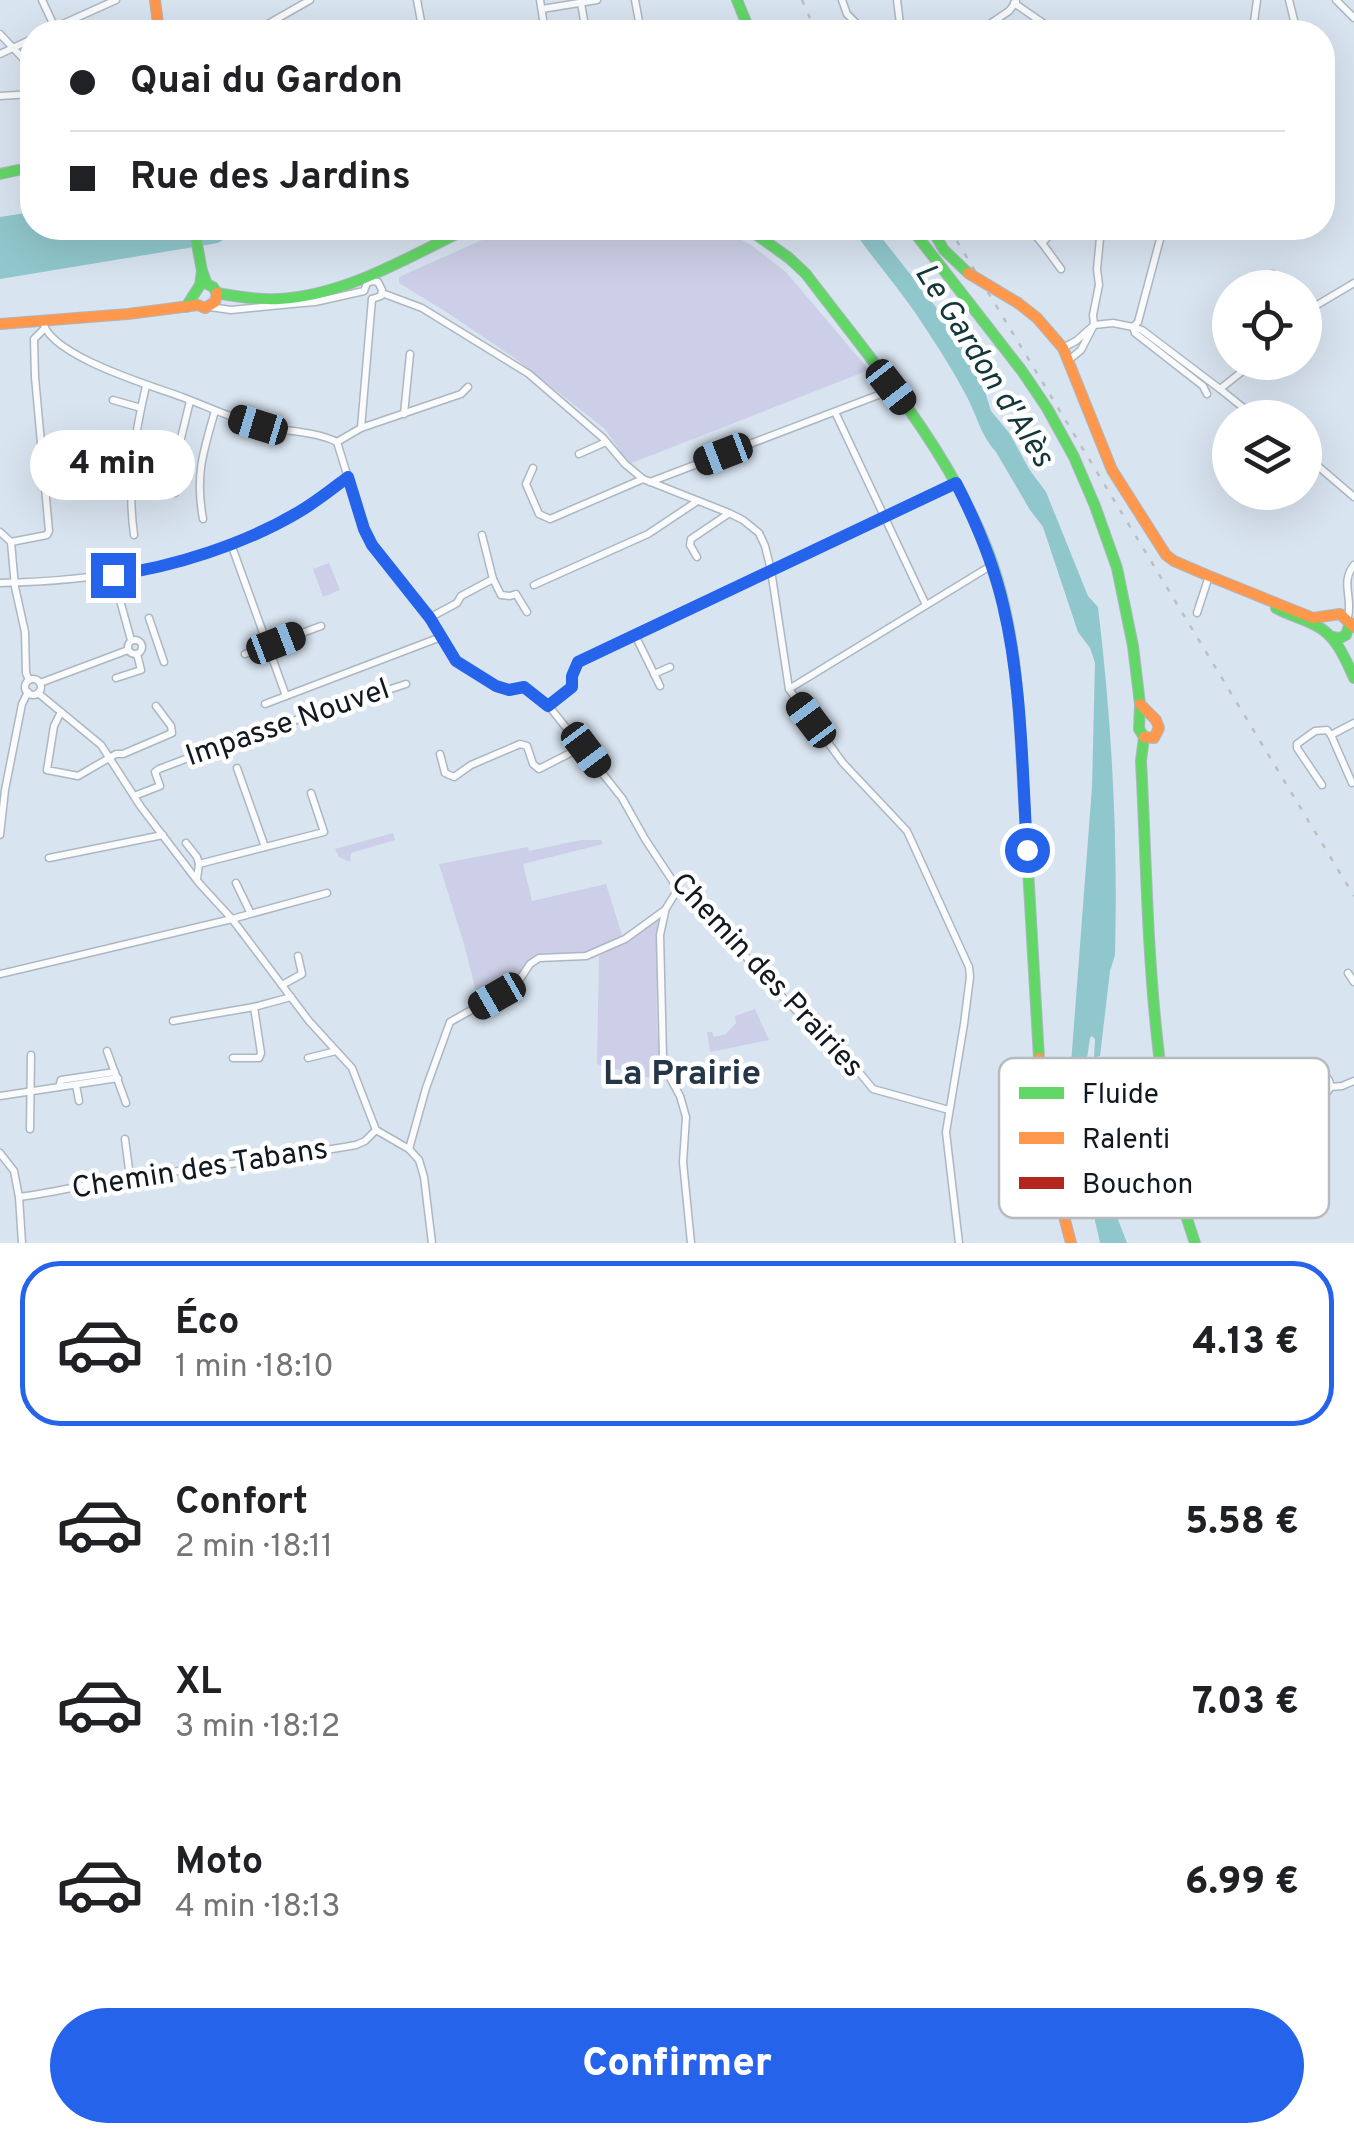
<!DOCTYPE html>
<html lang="fr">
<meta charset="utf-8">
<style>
:root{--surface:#fff;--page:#f6f6f6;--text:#202124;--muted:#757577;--line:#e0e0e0;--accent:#2563eb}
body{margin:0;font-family:Overpass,sans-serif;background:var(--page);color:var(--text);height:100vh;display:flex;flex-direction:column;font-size:38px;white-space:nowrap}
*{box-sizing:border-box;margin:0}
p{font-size:32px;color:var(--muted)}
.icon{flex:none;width:55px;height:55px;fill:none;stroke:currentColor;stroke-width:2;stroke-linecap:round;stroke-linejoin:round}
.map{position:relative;height:1243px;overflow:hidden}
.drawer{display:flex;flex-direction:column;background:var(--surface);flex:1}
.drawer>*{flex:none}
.hud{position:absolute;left:20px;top:20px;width:1315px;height:220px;border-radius:40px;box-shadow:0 10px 40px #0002;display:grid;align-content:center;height:220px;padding:0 50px;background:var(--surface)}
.fabs{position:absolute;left:1212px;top:270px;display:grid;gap:20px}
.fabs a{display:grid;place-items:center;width:110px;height:110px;border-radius:50%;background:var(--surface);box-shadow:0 10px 40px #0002;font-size:50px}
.end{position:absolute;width:45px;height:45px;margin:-22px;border:12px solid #2563eb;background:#fff;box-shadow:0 0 0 5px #fff}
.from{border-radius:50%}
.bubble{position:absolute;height:70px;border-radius:35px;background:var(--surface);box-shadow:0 10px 40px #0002;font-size:32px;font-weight:800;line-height:70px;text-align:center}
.car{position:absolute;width:30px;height:60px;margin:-30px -15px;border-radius:12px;box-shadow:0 0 8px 2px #0007;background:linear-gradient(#222 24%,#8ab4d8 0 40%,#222 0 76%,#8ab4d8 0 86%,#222 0)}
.hud b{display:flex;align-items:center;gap:35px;height:95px;font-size:38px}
.hud b+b{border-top:2px solid var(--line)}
.hud i{width:25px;height:25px;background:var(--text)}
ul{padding:18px 0 0;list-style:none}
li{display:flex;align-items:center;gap:30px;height:165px;margin:0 20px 15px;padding:0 30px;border:5px solid transparent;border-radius:40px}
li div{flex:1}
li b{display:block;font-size:38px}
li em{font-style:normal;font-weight:800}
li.active{border-color:var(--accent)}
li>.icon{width:90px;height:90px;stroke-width:1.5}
.primary-button{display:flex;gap:20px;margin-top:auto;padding:20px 50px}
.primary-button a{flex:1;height:115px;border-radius:60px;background:var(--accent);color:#fff;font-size:40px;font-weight:800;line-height:115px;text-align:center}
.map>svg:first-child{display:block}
.green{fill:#cccfe7}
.water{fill:#90c7cc}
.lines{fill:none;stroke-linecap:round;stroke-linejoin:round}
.street-casing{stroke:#adb7c0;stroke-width:9}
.fast-casing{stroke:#adb7c0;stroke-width:12}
.slow-casing{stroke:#adb7c0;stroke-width:12}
.jam-casing{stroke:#adb7c0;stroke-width:12}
.street{stroke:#f9fbfd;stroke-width:6}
.fast{stroke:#63d668;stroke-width:10}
.slow{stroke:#ff974d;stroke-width:10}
.jam{stroke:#b3261e;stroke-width:10}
.rail{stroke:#bcbfc2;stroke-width:2.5;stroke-dasharray:5 10;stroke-linecap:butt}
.slow-bridge-casing{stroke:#adb7c0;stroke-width:12;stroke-linecap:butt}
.slow-bridge{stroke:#ff974d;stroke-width:10}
.route{stroke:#2563eb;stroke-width:12}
.labels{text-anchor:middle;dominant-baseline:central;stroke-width:9;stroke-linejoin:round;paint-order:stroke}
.street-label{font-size:30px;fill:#101820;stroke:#fff}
.water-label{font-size:32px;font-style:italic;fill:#133739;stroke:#fff}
.quarter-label{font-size:35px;font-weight:bold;fill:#243647;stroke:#fff}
.key{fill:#fff;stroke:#b7babc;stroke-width:2.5}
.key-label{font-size:28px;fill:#101820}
</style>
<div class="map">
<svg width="1354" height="1243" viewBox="0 0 1354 1243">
<rect width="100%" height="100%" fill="#d8e4f0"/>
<g class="green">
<polygon points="509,228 719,228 751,245 786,272 869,370 629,464 605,429 516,359 445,311 399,283 399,277"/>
<polygon points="329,563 340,590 323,597 313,569"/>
<polygon points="393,833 395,840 351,853 350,862 339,857 335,849"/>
<path d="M 581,840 L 601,840 L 603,844 L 523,864 L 532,901 L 606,884 L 622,935 C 590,955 578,955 541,956 L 509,986 L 479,1003 L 464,944 L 439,864 L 528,847 L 529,851 Z"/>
<path d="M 661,917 L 658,928 C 659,963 650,1056 669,1080 L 645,1077 L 597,1064 L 599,956 Z"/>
<polygon points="755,1009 769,1040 710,1052 707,1032 712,1032 714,1037 726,1034 736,1023 735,1016"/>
</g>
<g class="water">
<polygon points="32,212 32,228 242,228 218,243 0,279 0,217"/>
<path d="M 852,228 L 874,228 L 957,334 L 987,380 L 986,395 L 991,411 L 1010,434 L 1029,469 L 1046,492 L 1088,596 L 1098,607 C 1112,723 1118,839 1115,955 L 1110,971 L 1100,1056 L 1094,1058 L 1095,1039 L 1092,1036 L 1090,1038 L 1085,1071 L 1085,1100 L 1094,1131 L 1099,1170 L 1127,1243 L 1100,1243 L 1099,1238 L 1079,1152 L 1071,1064 L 1092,787 L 1095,663 L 1090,648 L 1078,632 L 1043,527 L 1030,510 L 996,452 C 981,436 977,416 967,397 C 954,372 938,347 922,323 C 901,290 874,261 852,228 Z"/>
</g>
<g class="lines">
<g class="street-casing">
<g id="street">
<polyline points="42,0 57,32"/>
<polyline points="417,0 423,32"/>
<polyline points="540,0 545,32"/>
<polyline points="635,0 641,32"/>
<polyline points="842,0 847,14 865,32"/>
<polyline points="897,0 901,32"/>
<polyline points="1289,0 1297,32"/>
<polyline points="1336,0 1354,18"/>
<polyline points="581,3 586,32"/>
<polyline points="1014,3 1056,32"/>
<polyline points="542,9 597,0"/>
<polyline points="45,32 116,0"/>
<polyline points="254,32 310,0"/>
<polyline points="978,32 1009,11 1016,2"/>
<polyline points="1250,32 1253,29 1257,0"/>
<polyline points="0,34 32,68"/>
<polyline points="0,54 32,39"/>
<polyline points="0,96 32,94"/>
<polyline points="1029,228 1042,243"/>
<polyline points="1057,228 1042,243 1061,269"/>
<polyline points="1101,228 1097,269 1099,285 1093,315 1094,325 1113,323 1133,327 1135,333 1203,386 1207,394"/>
<polyline points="1163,228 1138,322 1133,327 1142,330 1220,389 1254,362"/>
<polyline points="1273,274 1275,288"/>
<polyline points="382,293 422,308 529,374 603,438 625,464 643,479 729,513 743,520 759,533 765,546 771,570 789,689 843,763 907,831 969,967 970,977 964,1024 946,1132 959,1243"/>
<polyline points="210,307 231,310 292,304 315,302 364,291 367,283 373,281 378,282 382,290 381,296 372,299"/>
<polyline points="1305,310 1317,305 1354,283"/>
<path d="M 43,321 C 47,355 152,386 182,397 C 206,406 229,417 254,424 C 282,432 312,430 337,442 L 364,529 L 372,545 L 429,618 L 456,661 L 496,687 L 509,690 L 524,687 L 548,705 L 622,798 L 645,839 L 678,889 L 725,931 L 765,980 L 807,1021 L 826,1032 L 873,1089 L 949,1110"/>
<polyline points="1063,348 1076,341 1094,325 1081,350 1069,360"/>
<polyline points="1220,389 1256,418"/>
<polyline points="113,400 141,408"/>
<polyline points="835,412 926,605"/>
<polyline points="404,414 410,354"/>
<polyline points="361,428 372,299"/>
<polyline points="337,442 361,428 461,394 468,387"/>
<polyline points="579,454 606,442"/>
<polyline points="1305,455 1354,497"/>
<polyline points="533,468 526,484 539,514 550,519 643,479"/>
<polyline points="650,482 881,394 891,387"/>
<polyline points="175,493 175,463 190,401"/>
<path d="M 203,519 C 195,476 203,452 215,411"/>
<polyline points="0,532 11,542 15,587 25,632 26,673 29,680"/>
<path d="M 134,535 C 127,483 134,437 146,386"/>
<polyline points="11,542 47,535 49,531 35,377 34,339 44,329"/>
<polyline points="231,544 286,696"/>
<polyline points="697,557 690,545 691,539 728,514"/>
<polyline points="113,575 131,640"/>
<polyline points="493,579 501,595 510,596 516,594 527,612"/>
<path d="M 0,583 C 101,581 209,565 298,513 C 315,503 332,489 348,477"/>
<polyline points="534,585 648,534 696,502"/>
<polyline points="1197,613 1209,576"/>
<path d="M 1348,617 C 1353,598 1340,582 1354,565"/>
<polyline points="149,618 164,662"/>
<polyline points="429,618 457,603 461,596 493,579 482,535"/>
<polyline points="635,635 660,686"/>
<circle cx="135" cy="647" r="7"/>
<polyline points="245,654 321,626"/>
<polyline points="654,674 670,667"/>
<polyline points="116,678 141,670 137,654"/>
<circle cx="33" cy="687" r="8"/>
<polyline points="40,683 128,650"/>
<polyline points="789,689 992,565"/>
<polyline points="38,693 101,745 141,807 199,883 232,919 309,1021 352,1068 376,1130 409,1149 419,1160 424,1177 432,1243"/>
<polyline points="265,704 441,637"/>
<polyline points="548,705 572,687 572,676 578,662 955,484"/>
<polyline points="61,712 54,726 47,770 78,776 116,754 123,754 172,733 171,726 156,706"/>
<polyline points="440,754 445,773 454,777 471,765 520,744 527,746 533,764 539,769 582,747"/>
<polyline points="237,768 265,847"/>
<polyline points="1352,783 1331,735 1354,723"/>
<polyline points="1322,785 1297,748 1297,744 1315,731 1327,730 1331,735"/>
<polyline points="134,796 160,786 155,772 159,769 241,738 406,684"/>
<polyline points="0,835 5,790 22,704 28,692"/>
<polyline points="186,843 197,857 199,864"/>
<polyline points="49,858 163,835"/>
<polyline points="197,879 199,864 324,832 311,793"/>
<polyline points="236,883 250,912"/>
<polyline points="665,912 660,935 663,1056 668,1074 680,1096 686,1117 683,1162 691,1243"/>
<polyline points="1348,973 1354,982"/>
<polyline points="0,974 232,919 327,893"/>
<polyline points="282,985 302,974 298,956"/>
<polyline points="173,1021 254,1007 291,997"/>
<polyline points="107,1051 126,1103"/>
<polyline points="233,1058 259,1058 261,1053 254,1007"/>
<polyline points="308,1058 336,1051"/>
<circle cx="1320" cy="1085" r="10"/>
<polyline points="76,1085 79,1101"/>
<polyline points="59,1087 61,1080 115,1072"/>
<polyline points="1330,1087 1342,1086 1354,1081"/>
<polyline points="0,1096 118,1078"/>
<polyline points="30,1129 31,1055"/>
<polyline points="1202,1134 1213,1134 1250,1118 1304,1100 1312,1092"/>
<polyline points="125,1139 130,1177"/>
<polyline points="1202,1144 1263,1119 1308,1104 1320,1095"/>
<polyline points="409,1149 426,1088 450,1022 516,985 530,964 539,958 586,956 625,939 665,910 678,889"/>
<polyline points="0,1153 14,1171 19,1197 22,1243"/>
<path d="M 19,1197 C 58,1192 95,1182 134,1177 C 208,1167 282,1158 356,1145 L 365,1141 L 376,1130"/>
</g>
</g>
<g class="fast-casing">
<g id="fast">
<polyline points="737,0 750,32"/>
<polyline points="0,174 32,167"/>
<path d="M 194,228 L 202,271 L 207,284 L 213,287 L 217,293 C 238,297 258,300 279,299 C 346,295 409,257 468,228"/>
<path d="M 747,228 L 789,258 L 806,274 C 871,360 945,444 986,546 C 1018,626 1019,715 1024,800 C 1029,886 1034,972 1039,1058"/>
<path d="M 911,228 L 1022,371 L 1047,408 L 1074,457 L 1095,506 L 1117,568 L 1133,646 L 1140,704 L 1139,729 L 1144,737 L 1141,761 C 1146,853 1147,946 1157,1037 C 1162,1088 1172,1138 1177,1189"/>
<polyline points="931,228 944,250 968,273"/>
<polyline points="186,307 200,285 202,271"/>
<path d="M 1276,608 C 1288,615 1302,618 1315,625 C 1336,635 1345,658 1354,678"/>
<polyline points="1332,637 1340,638 1346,635 1350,623"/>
<polyline points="1166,1091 1176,1115 1183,1125"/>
<polyline points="1176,1185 1195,1243"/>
</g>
</g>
<g class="slow-casing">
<g id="slow">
<polyline points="155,0 159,32"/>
<polyline points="1018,303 1037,318 1063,348 1112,470 1166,555 1174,561 1209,576 1313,618 1340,614 1354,627"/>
<polyline points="0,324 128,314 198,305 205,308 215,302 217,293"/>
<polyline points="1140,704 1156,720 1159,728 1154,738 1144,737"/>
<polyline points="1039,1058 1052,1171 1071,1243"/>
<path d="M 1183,1125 L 1196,1127 L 1203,1139 C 1200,1149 1194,1152 1188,1160 C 1178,1173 1183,1187 1187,1202"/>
</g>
</g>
<g class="jam-casing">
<polyline id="jam" points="1159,1097 1171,1167"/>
</g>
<use href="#street" class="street"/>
<use href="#fast" class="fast"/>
<use href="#slow" class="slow"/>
<use href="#jam" class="jam"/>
<g class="rail">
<polyline points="802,0 816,32"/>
<polyline points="949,228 1354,896"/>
</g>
<g class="slow-bridge-casing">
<polyline id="slow-bridge" points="968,273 1018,303"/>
</g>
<use href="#slow-bridge" class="slow-bridge"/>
</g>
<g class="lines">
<path class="route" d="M 113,575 C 174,567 244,544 297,513 C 315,503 332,489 348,477 L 364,529 L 372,545 L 430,618 L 456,661 L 496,686 L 509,690 L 524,687 L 548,706 L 572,687 L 572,676 L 578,662 L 956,483 C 976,522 993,562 1003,605 C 1022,684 1022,768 1027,850"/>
</g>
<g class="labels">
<g class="street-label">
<text transform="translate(288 724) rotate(-19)">Impasse Nouvel</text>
<text transform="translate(766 976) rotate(47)">Chemin des Prairies</text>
<text transform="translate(200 1170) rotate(-9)">Chemin des Tabans</text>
</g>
<g class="water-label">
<text transform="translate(983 366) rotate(58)">Le Gardon d'Alès</text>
</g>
<g class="quarter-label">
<text x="682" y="1075">La Prairie</text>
</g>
</g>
<rect x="999" y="1058" width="330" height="160" rx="15" class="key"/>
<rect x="1019" y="1087" width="45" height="12" fill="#63d668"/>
<rect x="1019" y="1132" width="45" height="12" fill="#ff974d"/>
<rect x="1019" y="1177" width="45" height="12" fill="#b3261e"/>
<g class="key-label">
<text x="1082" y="1103">Fluide</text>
<text x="1082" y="1148">Ralenti</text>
<text x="1082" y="1193">Bouchon</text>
</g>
</svg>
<div class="fabs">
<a><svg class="icon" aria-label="locate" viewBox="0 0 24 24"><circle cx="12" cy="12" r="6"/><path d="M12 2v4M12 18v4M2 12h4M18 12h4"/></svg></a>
<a><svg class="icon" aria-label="layers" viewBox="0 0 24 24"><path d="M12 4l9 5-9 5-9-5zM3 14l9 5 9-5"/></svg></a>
</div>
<i class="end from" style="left:1027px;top:850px"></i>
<i class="end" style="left:113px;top:575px"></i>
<div class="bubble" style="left:30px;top:430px;width:165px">4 min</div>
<i class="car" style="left:891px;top:387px;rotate:142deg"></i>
<i class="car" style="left:258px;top:425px;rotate:287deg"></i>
<i class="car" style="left:723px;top:454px;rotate:249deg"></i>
<i class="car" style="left:276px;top:643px;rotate:69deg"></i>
<i class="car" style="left:811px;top:720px;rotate:323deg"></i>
<i class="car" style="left:586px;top:750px;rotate:143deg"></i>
<i class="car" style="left:497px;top:996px;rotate:240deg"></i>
<div class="hud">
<b><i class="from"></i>Quai du Gardon</b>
<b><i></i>Rue des Jardins</b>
</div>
</div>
<section class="drawer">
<ul>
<li class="active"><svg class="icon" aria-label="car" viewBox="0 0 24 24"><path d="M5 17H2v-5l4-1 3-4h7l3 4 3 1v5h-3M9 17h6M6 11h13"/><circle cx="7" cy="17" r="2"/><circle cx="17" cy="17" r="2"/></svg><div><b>Éco</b><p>1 min · 18:10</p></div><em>4.13 €</em></li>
<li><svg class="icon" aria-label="car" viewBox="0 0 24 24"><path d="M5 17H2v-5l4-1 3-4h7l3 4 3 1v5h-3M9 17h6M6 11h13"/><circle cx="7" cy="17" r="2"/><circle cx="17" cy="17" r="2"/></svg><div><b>Confort</b><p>2 min · 18:11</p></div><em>5.58 €</em></li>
<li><svg class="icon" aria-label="car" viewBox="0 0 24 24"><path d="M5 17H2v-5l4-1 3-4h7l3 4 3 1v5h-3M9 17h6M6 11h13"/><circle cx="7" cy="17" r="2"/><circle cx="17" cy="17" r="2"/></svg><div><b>XL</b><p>3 min · 18:12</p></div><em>7.03 €</em></li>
<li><svg class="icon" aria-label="car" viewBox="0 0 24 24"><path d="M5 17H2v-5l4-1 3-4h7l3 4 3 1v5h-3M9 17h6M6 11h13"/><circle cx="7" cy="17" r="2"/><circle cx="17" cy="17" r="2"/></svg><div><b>Moto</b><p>4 min · 18:13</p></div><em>6.99 €</em></li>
</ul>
<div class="primary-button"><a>Confirmer</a></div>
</section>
